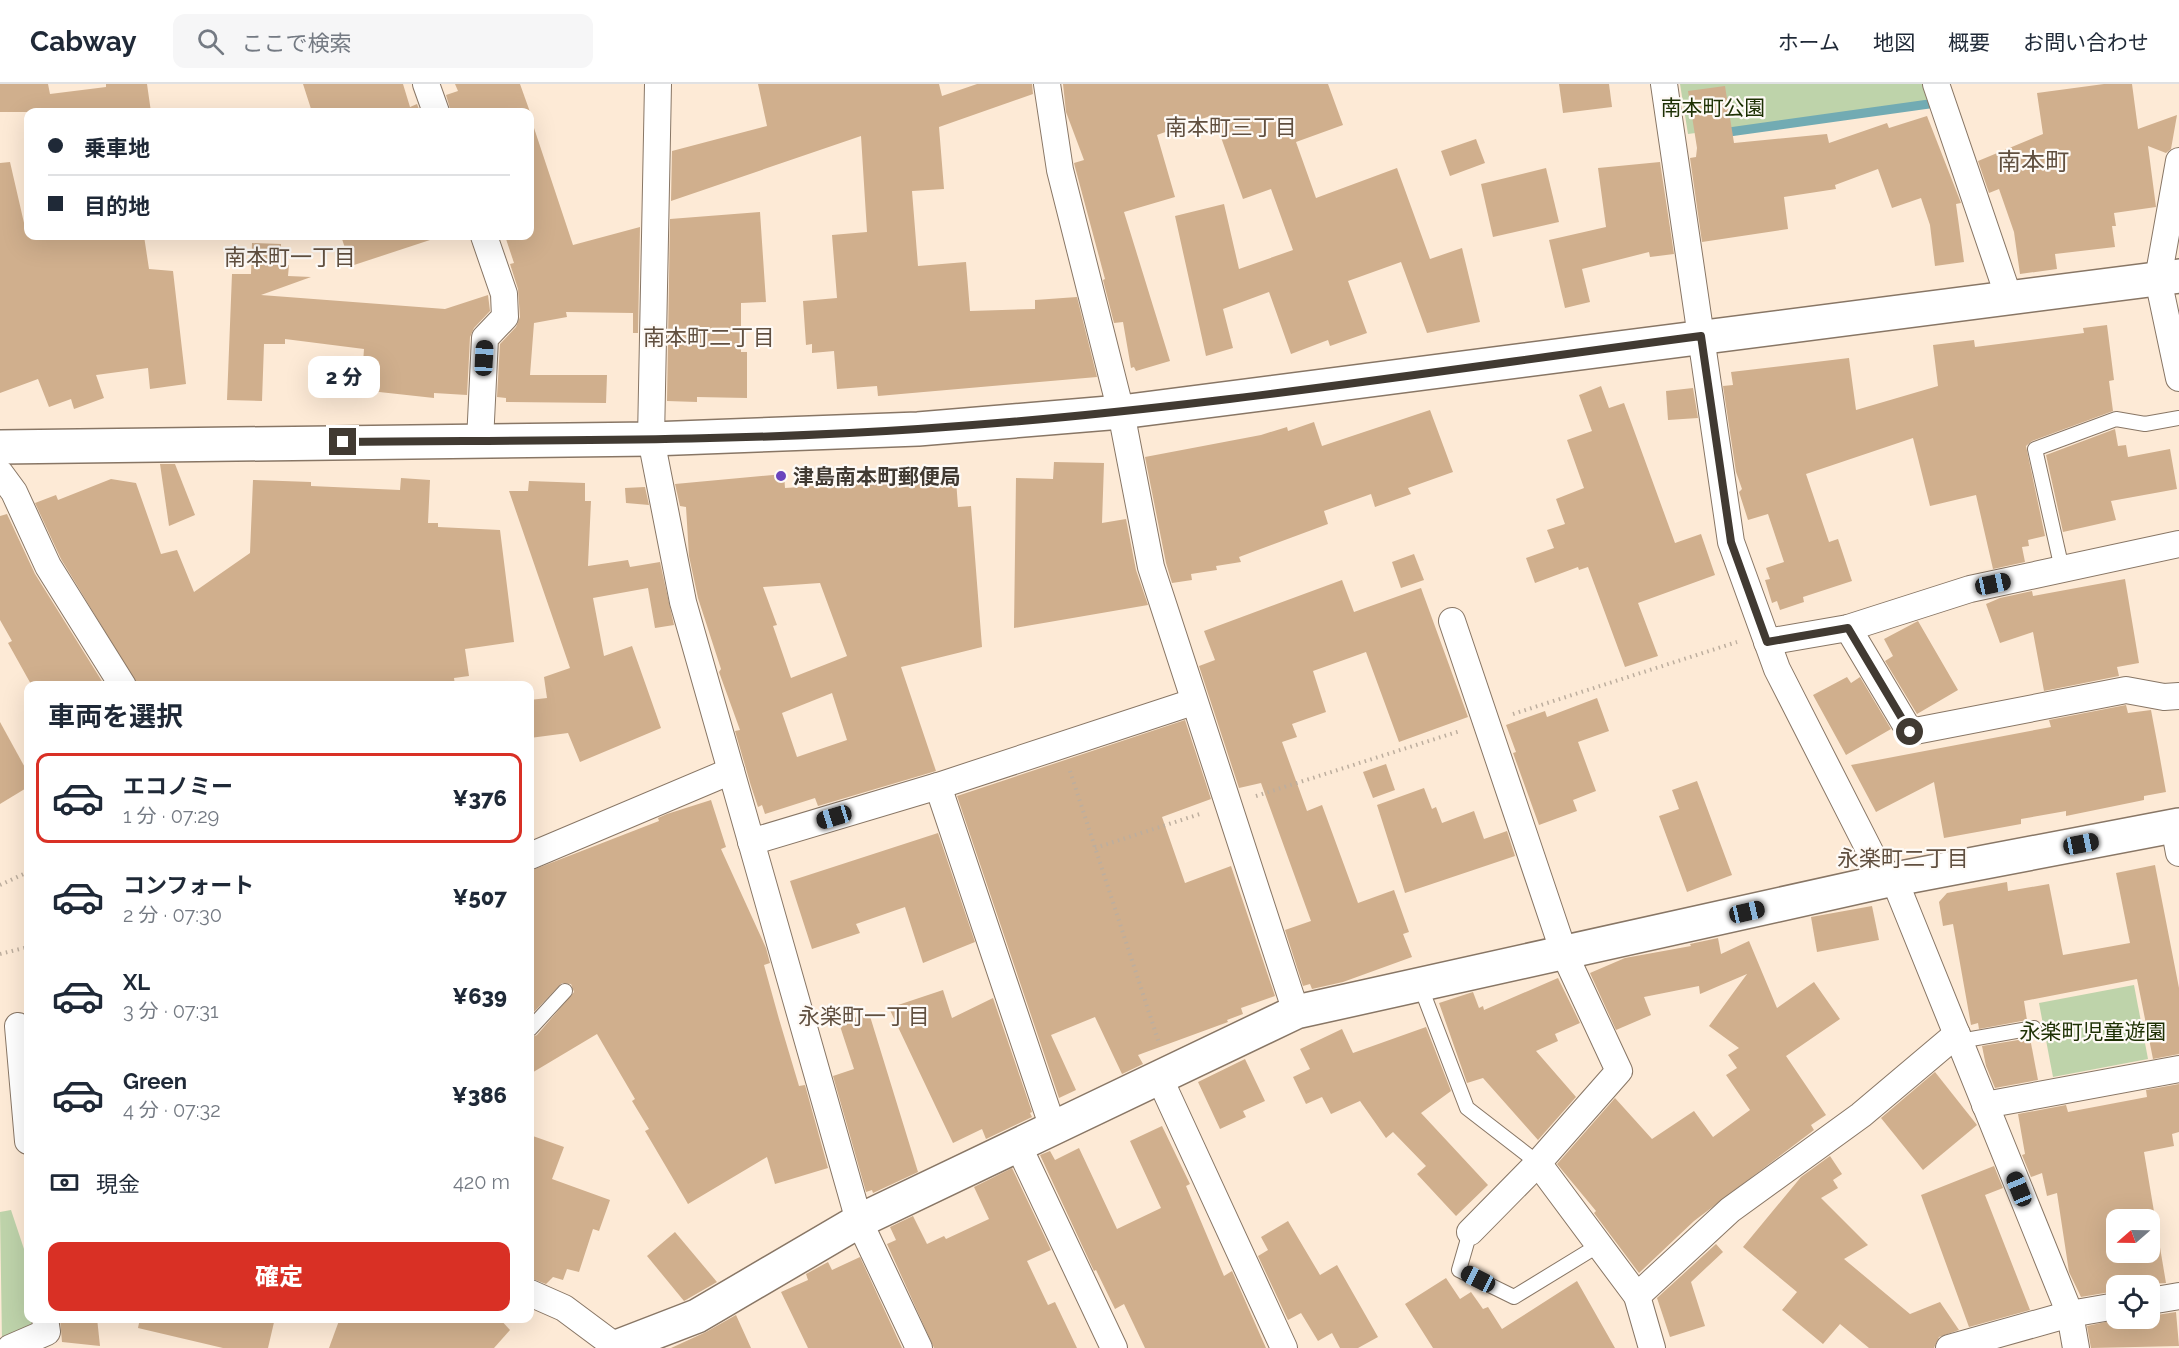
<!DOCTYPE html>
<html lang="ja">
<meta charset="utf-8">
<style>
:root{--surface:#fff;--page:#f6f6f7;--text:#1f2937;--muted:#747a83;--line:#e0e1e3;--accent:#d93025}
body{margin:0;font-family:Raleway,"Noto Sans JP",sans-serif;background:var(--page);color:var(--text);height:100vh;display:flex;flex-direction:column;font-size:22px;white-space:nowrap}
*{box-sizing:border-box;margin:0}
p{font-size:20px;color:var(--muted)}
.icon{flex:none;width:33px;height:33px;fill:none;stroke:currentColor;stroke-width:2;stroke-linecap:round;stroke-linejoin:round}
.map{position:relative;flex:1;overflow:hidden}
.side{position:absolute;left:24px;top:597px;width:510px;height:642px;display:flex;flex-direction:column;background:var(--surface);border-radius:12px;box-shadow:0 6px 24px #0002}
.side>*{flex:none}
.guide{position:absolute;left:24px;top:24px;width:510px;height:132px;border-radius:12px;box-shadow:0 6px 24px #0002;display:grid;align-content:center;height:132px;padding:0 24px;background:var(--surface)}
.needle{width:39px;rotate:250deg}
.controls{position:absolute;left:2106px;top:1125px;display:grid;gap:12px}
.controls a{display:grid;place-items:center;width:54px;height:54px;border-radius:12px;background:var(--surface);box-shadow:0 6px 24px #0002;font-size:30px}
.end{position:absolute;width:27px;height:27px;margin:-14px;border:8px solid #413a32;background:#fff;box-shadow:0 0 0 3px #fff}
.from{border-radius:50%}
.bubble{position:absolute;height:42px;border-radius:12px;background:var(--surface);box-shadow:0 6px 24px #0002;font-size:20px;font-weight:800;line-height:42px;text-align:center}
.car{position:absolute;width:18px;height:36px;margin:-18px -9px;border-radius:8px;box-shadow:0 0 4px 2px #0007;background:linear-gradient(#222 24%,#8ab4d8 0 40%,#222 0 76%,#8ab4d8 0 86%,#222 0)}
.guide b{display:flex;align-items:center;gap:21px;height:57px;font-size:22px}
.guide b+b{border-top:2px solid var(--line)}
.guide i{width:15px;height:15px;background:var(--text)}
ul{padding:0;list-style:none}
li{display:flex;align-items:center;gap:18px;height:90px;margin:0 12px 9px;padding:0 12px;border:3px solid transparent;border-radius:12px}
li div{flex:1}
li b{display:block;font-size:22px}
li em{font-style:normal;font-weight:800}
li.active{border-color:var(--accent)}
li>.icon{width:54px;height:54px;stroke-width:1.5}
h2{padding:0 24px;font-size:27px;line-height:72px}
.pay{display:flex;align-items:center;gap:15px;height:66px;padding:0 24px;font-size:22px}
.pay p{margin-inline-start:auto}
.button{display:flex;gap:12px;margin-top:auto;padding:12px 24px}
.button a{flex:1;height:69px;border-radius:12px;background:var(--accent);color:#fff;font-size:24px;font-weight:800;line-height:69px;text-align:center}
header{display:flex;align-items:center;gap:36px;box-sizing:border-box;height:84px;padding:0 30px;background:var(--surface);border-bottom:2px solid var(--line)}
header strong{font-size:28px}
nav{display:flex;gap:33px;margin-inline-start:auto;font-size:21px}
.search{width:420px;height:54px;background:var(--page);display:flex;align-items:center;gap:15px;box-sizing:border-box;padding:0 21px;border-radius:12px;color:var(--muted);font-size:22px}
.map>svg:first-child{display:block}
.green{fill:#bed3aa}
.lines{fill:none;stroke-linecap:round;stroke-linejoin:round}
.stream{stroke:#72abb3;stroke-width:9}
.building{fill:#d0af8d;fill-rule:evenodd}
.service-casing{stroke:#887665;stroke-width:16}
.minor-casing{stroke:#887665;stroke-width:28}
.tertiary-casing{stroke:#887665;stroke-width:36}
.path{stroke:#bdae9e;stroke-width:4;stroke-dasharray:1.5 4.5;stroke-linecap:butt}
.service{stroke:#fff;stroke-width:14}
.minor{stroke:#fff;stroke-width:26}
.tertiary{stroke:#fff;stroke-width:33}
.route{stroke:#413a32;stroke-width:8}
.poi-dot{fill:#6a44bd;stroke:#fefaf6;stroke-width:2}
.labels{text-anchor:middle;dominant-baseline:central;stroke-width:4.5;stroke-linejoin:round;paint-order:stroke}
.park-label{font-size:21px;fill:#1d3003;stroke:#fefaf6}
.poi-label{font-size:21px;font-weight:bold;fill:#413a32;stroke:#fefaf6;text-anchor:start}
.neighbourhood-label{font-size:22px;fill:#615040;stroke:#fefaf6}
.quarter-label{font-size:24px;fill:#615040;stroke:#fefaf6}
</style>
<header>
<strong>Cabway</strong>
<div class="search"><svg class="icon" aria-label="search" viewBox="0 0 24 24"><circle cx="10" cy="10" r="6"/><path d="M15 15l6 6"/></svg>ここで検索</div>
<nav><a>ホーム</a><a>地図</a><a>概要</a><a>お問い合わせ</a></nav>
</header>
<div class="map">
<svg width="2179" height="1264" viewBox="0 0 2179 1264">
<rect width="100%" height="100%" fill="#fdead6"/>
<g class="green">
<polygon points="1680,0 1925,0 1929,17 1688,50"/>
<polygon points="2134,901 2148,975 2053,993 2039,919"/>
<polygon points="11,1126 27,1174 28,1234 34,1235 34,1239 2,1257 0,1128"/>
</g>
<g class="lines">
<polyline class="stream" points="1722,49 1929,20"/>
</g>
<g class="building">
<polygon points="0,0 48,0 50,10 106,3 106,0 147,0 151,28 0,28"/>
<polygon points="303,0 403,0 410,23 417,20 420,28 312,28"/>
<polygon points="455,0 520,0 530,28 451,28 446,11 458,7"/>
<polygon points="758,0 939,0 942,12 977,0 1032,0 1033,10 939,43 944,105 912,107 918,182 966,178 970,227 1035,225 1035,216 1077,213 1097,293 878,312 877,302 837,305 834,267 812,269 812,260 806,261 803,217 837,214 832,151 867,148 861,52 671,117 672,67 767,42"/>
<polygon points="1063,0 1328,0 1343,41 1296,58 1316,114 1397,84 1430,175 1462,164 1480,238 1427,249 1401,178 1348,197 1367,249 1330,262 1328,256 1291,270 1269,208 1223,225 1233,264 1206,272 1175,132 1224,120 1239,185 1293,166 1271,105 1243,115 1213,31 1157,51 1175,113 1124,128 1170,277 1136,287 1134,283 1131,284 1123,238 1114,239 1103,196 1105,195 1075,83 1074,79 1084,76 1066,28"/>
<polygon points="1559,0 1609,0 1612,23 1563,29"/>
<polygon points="2104,0 2132,0 2138,45 2177,31 2171,65 2166,69 2148,62 2156,123 2114,129 2116,142 2112,142 2115,163 2055,170 2057,185 2020,190 2014,148 1999,105 1989,109 1978,77 2043,50 2037,9"/>
<polygon points="1725,2 1734,59 1827,50 1829,59 1887,39 1889,44 1927,32 1961,119 1956,120 1964,178 1935,182 1930,141 1921,114 1892,124 1878,85 1835,101 1836,105 1784,113 1788,145 1702,158 1690,74 1696,73 1697,64 1688,7"/>
<polygon points="530,44 534,44 573,161 640,143 638,249 633,249 633,229 566,228 567,233 534,239 530,291 607,291 606,319 506,318 506,314 497,313 500,260 516,243 520,233 518,205 510,180 514,179 505,152 530,152"/>
<polygon points="1476,55 1485,79 1450,92 1441,67"/>
<polygon points="10,78 27,152 144,152 149,185 173,187 186,300 150,305 148,284 96,291 104,314 74,325 71,315 49,323 38,295 0,309 0,79"/>
<polygon points="1660,78 1674,170 1650,173 1649,168 1582,185 1590,218 1565,224 1549,156 1606,143 1598,84"/>
<polygon points="1546,84 1559,138 1493,153 1481,100"/>
<polygon points="760,128 766,218 741,219 741,268 747,268 747,314 697,313 697,318 667,317 670,135"/>
<polygon points="341,152 429,152 430,156 351,182"/>
<polygon points="252,159 281,160 280,180 289,181 288,192 311,193 261,211 445,225 488,211 490,227 474,244 470,253 467,311 434,309 434,314 361,306 364,265 285,255 285,260 264,260 262,317 227,316 232,190 251,190"/>
<polygon points="2107,241 2114,296 2109,297 2113,327 2032,357 2026,362 2045,452 2028,456 2029,462 2022,463 2025,478 1993,485 1976,411 1930,422 1913,354 1806,390 1829,458 1838,455 1852,497 1803,513 1804,518 1780,526 1777,517 1772,519 1765,496 1770,495 1766,484 1784,478 1768,430 1748,436 1739,408 1742,405 1736,388 1723,302 1733,301 1731,288 1849,274 1856,326 1938,302 1933,261 1974,256 1975,263 2084,249 2083,244"/>
<polygon points="1601,302 1609,324 1624,319 1675,459 1701,450 1715,491 1638,519 1658,572 1625,583 1588,483 1579,486 1578,483 1535,499 1526,474 1554,464 1547,446 1565,440 1556,415 1584,404 1567,356 1592,347 1579,311"/>
<polygon points="1693,304 1698,334 1668,336 1666,307"/>
<polygon points="1430,326 1453,388 1408,404 1411,410 1375,423 1371,410 1324,427 1328,440 1239,473 1241,478 1216,482 1217,486 1191,490 1192,496 1172,499 1166,479 1145,373 1261,351 1287,343 1288,347 1314,338 1322,362"/>
<polygon points="2115,345 2118,362 2126,361 2128,373 2170,365 2177,405 2111,417 2116,436 2063,448 2046,371"/>
<polygon points="1054,378 1104,379 1102,439 1126,435 1136,486 1148,521 1014,544 1016,394 1053,395"/>
<polygon points="160,380 175,380 195,431 169,442"/>
<path d="M 955,382 L 958,423 L 971,422 L 982,563 L 901,583 L 936,687 L 818,722 L 815,714 L 765,730 L 762,721 L 758,723 L 751,702 L 735,647 L 740,646 L 719,588 L 721,585 L 698,514 L 689,472 L 686,423 L 680,422 L 675,400 L 784,390 L 785,404 L 861,399 L 861,387 ZM 820,499 L 847,572 L 791,594 L 773,542 L 777,541 L 763,503 ZM 832,609 L 847,656 L 797,673 L 782,629 Z"/>
<polygon points="401,394 430,396 428,439 438,439 438,443 500,446 514,558 465,565 469,592 454,594 455,601 138,602 61,475 35,419 56,411 58,416 111,395 136,399 161,470 177,466 194,508 250,469 253,396 311,398 311,402 400,406"/>
<polygon points="529,397 585,399 585,417 591,417 588,482 628,476 630,483 660,478 674,541 655,544 648,504 593,514 604,572 632,562 661,644 580,678 568,649 530,654 530,616 547,614 544,593 570,584 509,407 528,407"/>
<polygon points="645,403 649,421 626,419 625,404"/>
<polygon points="7,430 35,490 105,602 32,602 8,559 12,557 0,536 0,432"/>
<polygon points="1414,470 1424,496 1401,504 1392,478"/>
<polygon points="2125,495 2139,579 2117,583 2119,592 2044,607 2033,548 2000,559 1986,520 2000,514 2032,507 2033,512"/>
<polygon points="1342,496 1354,528 1421,504 1468,633 1399,658 1366,568 1313,587 1326,628 1292,640 1297,653 1282,658 1307,727 1322,721 1358,819 1394,806 1409,848 1403,850 1412,873 1343,898 1312,905 1310,900 1303,902 1285,846 1311,837 1261,699 1239,704 1199,582 1215,576 1204,547"/>
<polygon points="1918,537 1958,606 1917,630 1885,577 1893,572 1884,555"/>
<polygon points="1847,593 1851,599 1860,593 1891,645 1846,671 1813,611"/>
<polygon points="1597,614 1609,647 1578,658 1596,707 1573,716 1577,727 1539,741 1513,669 1516,668 1506,641 1545,627 1547,633"/>
<polygon points="2126,621 2128,629 2151,626 2158,663 2166,708 2144,712 2144,716 2066,732 2066,727 2021,735 2021,740 1944,754 1934,698 1876,728 1851,681 2051,643 2049,636"/>
<polygon points="1185,636 1211,715 1162,733 1185,799 1231,782 1275,912 1241,924 1243,930 1227,936 1228,938 1138,971 1143,980 1122,990 1095,933 1051,951 1076,1006 1059,1014 957,712"/>
<polygon points="0,638 28,689 28,703 0,720"/>
<polygon points="1386,680 1395,706 1373,714 1363,688"/>
<polygon points="1697,697 1732,791 1687,808 1659,732 1679,725 1672,706"/>
<polygon points="1424,704 1432,725 1436,723 1442,739 1474,727 1484,755 1507,747 1515,772 1405,809 1377,721"/>
<polygon points="711,716 726,763 721,765 766,864 770,879 764,881 779,935 799,1002 805,1001 828,1084 775,1100 767,1073 688,1120 645,1047 649,1045 632,1017 635,1015 597,950 530,990 530,954 537,951 574,908 571,900 562,899 530,932 530,787 659,737 658,734 667,730"/>
<polygon points="938,749 975,858 923,879 905,823 856,840 860,849 812,865 790,797"/>
<polygon points="2155,781 2179,904 2179,970 2153,975 2137,895 2024,917 2027,936 1979,945 1978,939 1971,941 1953,840 1943,842 1939,818 1947,809 2007,798 2008,807 2049,800 2063,871 2130,859 2116,789"/>
<polygon points="1872,822 1879,856 1817,868 1811,833"/>
<polygon points="1718,854 1721,870 1749,857 1777,924 1814,898 1840,935 1786,972 1826,1031 1811,1041 1814,1046 1694,1137 1639,1189 1594,1129 1596,1127 1557,1080 1615,1014 1652,1055 1694,1027 1713,1053 1750,1026 1726,991 1737,984 1728,971 1739,964 1709,942 1747,890 1700,910 1699,902 1644,913 1651,931 1616,946 1590,889 1625,874 1691,862 1690,860"/>
<polygon points="1558,894 1580,939 1555,950 1558,957 1536,967 1576,1013 1538,1056 1483,994 1467,999 1439,919 1473,908 1479,924 1483,922 1484,926"/>
<polygon points="943,906 952,934 993,914 1032,1028 1030,1029 1032,1033 986,1055 982,1045 953,1059 889,924"/>
<polygon points="869,929 918,1088 873,1109 872,1106 866,1108 833,992 854,985 839,939"/>
<polygon points="1426,943 1451,1007 1421,1029 1488,1101 1456,1132 1417,1090 1426,1082 1393,1048 1386,1054 1360,1017 1331,1030 1322,1013 1306,1020 1293,993 1310,985 1300,965 1342,945 1353,969"/>
<polygon points="2030,954 2038,996 1995,1004 1986,982 1982,962"/>
<polygon points="1245,975 1265,1017 1243,1027 1246,1033 1220,1045 1198,998"/>
<polygon points="1935,988 1977,1041 1923,1086 1881,1034"/>
<path d="M 2179,1000 L 2179,1048 L 2172,1050 L 2174,1062 L 2144,1068 L 2166,1199 L 2116,1202 L 2116,1207 L 2081,1213 L 2069,1188 L 2057,1109 L 2047,1112 L 2042,1089 L 2031,1093 L 2022,1071 L 2025,1070 L 2018,1030 L 2066,1021 L 2068,1028 L 2147,1013 L 2146,1006 ZM 2116,1136 L 2150,1136 L 2150,1168 L 2116,1168 Z"/>
<polygon points="1162,1042 1190,1100 1186,1102 1224,1192 1232,1187 1266,1264 1145,1264 1124,1220 1115,1225 1096,1186 1094,1187 1040,1071 1050,1067 1055,1076 1079,1064 1117,1145 1161,1124 1130,1057"/>
<polygon points="530,1051 564,1063 552,1095 610,1116 599,1147 593,1145 579,1188 567,1185 563,1196 553,1193 546,1200 530,1194"/>
<polygon points="1830,1072 1842,1090 1833,1096 1838,1104 1821,1114 1868,1161 1844,1175 1910,1230 1940,1218 1959,1246 1939,1253 1934,1264 1869,1264 1840,1240 1823,1260 1782,1226 1797,1208 1743,1163 1801,1093"/>
<polygon points="1994,1082 2003,1104 1985,1111 2030,1226 1969,1243 1921,1111"/>
<polygon points="1012,1084 1051,1166 1027,1177 1048,1221 1055,1218 1077,1264 934,1264 887,1160 896,1156 890,1143 913,1132 927,1160 944,1152 946,1155 989,1135 974,1103"/>
<polygon points="1288,1137 1320,1191 1337,1181 1378,1253 1358,1264 1340,1264 1332,1249 1318,1257 1301,1229 1288,1236 1258,1172 1268,1166 1261,1153"/>
<polygon points="675,1148 717,1198 684,1217 647,1172"/>
<polygon points="1716,1160 1723,1168 1691,1198 1705,1242 1670,1253 1657,1214"/>
<polygon points="860,1173 902,1264 808,1264 781,1208 808,1196 806,1190 828,1178 832,1186"/>
<polygon points="1446,1194 1460,1215 1471,1208 1483,1225 1488,1223 1502,1245 1577,1197 1615,1264 1433,1264 1405,1220"/>
<polygon points="2176,1228 2179,1262 2091,1264 2087,1242 2124,1234 2150,1234 2150,1232"/>
<polygon points="736,1231 751,1264 671,1264 706,1248"/>
<polygon points="60,1234 97,1234 100,1262 62,1258"/>
<polygon points="140,1234 275,1234 268,1264 223,1264 138,1244"/>
<polygon points="340,1234 499,1234 510,1246 494,1264 329,1264"/>
</g>
<g class="lines">
<g class="service-casing">
<g id="service">
<polyline points="2062,485 2035,365 2116,335 2145,340 2179,334"/>
<polyline points="1420,901 1467,1024 1538,1079"/>
<polyline points="530,945 565,907"/>
<polyline points="1960,957 2034,944"/>
<polyline points="1470,1148 1459,1186 1514,1213 1599,1161"/>
</g>
</g>
<g class="minor-casing">
<g id="minor">
<polyline points="426,0 436,28"/>
<polyline points="658,0 651,355 683,518 859,1137 919,1264"/>
<polyline points="1047,0 1060,86 1121,328 1151,483 1296,928"/>
<polyline points="1664,0 1731,458 1777,585 1885,797"/>
<polyline points="1936,0 2009,214"/>
<polyline points="2179,77 2158,195 2179,294"/>
<polyline points="480,357 485,254 505,233 504,210 484,152"/>
<polyline points="0,389 14,408 48,482 123,602"/>
<polyline points="1452,537 1564,869 1619,987 1538,1079 1470,1148"/>
<polyline points="1848,544 1910,648 2126,606 2164,613 2179,612"/>
<polyline points="1767,558 1848,544 1970,505 2179,460"/>
<polyline points="938,702 1053,1044"/>
<polyline points="2174,742 2179,769"/>
<polyline points="751,758 938,702 1193,618"/>
<polyline points="530,772 731,687"/>
<polyline points="1894,795 2070,1230 2076,1264"/>
<polyline points="18,942 28,1057"/>
<polyline points="1159,993 1284,1264"/>
<polyline points="1985,1021 2179,985"/>
<polyline points="1018,1061 1114,1264"/>
<polyline points="1538,1079 1637,1212 1652,1264"/>
<polyline points="530,1209 564,1224 615,1262"/>
<polyline points="1637,1212 1730,1126 1861,1031 1957,950"/>
<polyline points="2150,1217 2179,1212"/>
<polyline points="10,1264 47,1248 45,1234"/>
<polyline points="1949,1264 2070,1230 2116,1222"/>
</g>
</g>
<g class="tertiary-casing">
<g id="tertiary">
<polyline points="0,363 651,355 918,345 1121,328 2179,192"/>
<polyline points="614,1264 697,1232 859,1137 1296,928 1885,797 2179,741"/>
</g>
</g>
<g class="path">
<polyline points="1513,630 1737,558"/>
<polyline points="1070,687 1159,959"/>
<polyline points="1256,712 1460,647"/>
<polyline points="1095,764 1203,729"/>
<polyline points="0,801 28,788"/>
<polyline points="0,870 28,863"/>
</g>
<use href="#service" class="service"/>
<use href="#minor" class="minor"/>
<use href="#tertiary" class="tertiary"/>
</g>
<g class="lines">
<path class="route" d="M 343,358 C 535,356 727,358 918,345 C 1180,328 1441,286 1701,252 L 1731,458 L 1767,558 L 1848,544 L 1910,648"/>
</g>
<circle class="poi-dot" cx="781" cy="392" r="6"/>
<g class="labels">
<g class="park-label">
<text x="1713" y="23">南本町公園</text>
<text x="2093" y="947">永楽町児童遊園</text>
</g>
<g class="poi-label">
<text x="793" y="392">津島南本町郵便局</text>
</g>
<g class="neighbourhood-label">
<text x="1231" y="43">南本町三丁目</text>
<text x="290" y="173">南本町一丁目</text>
<text x="709" y="253">南本町二丁目</text>
<text x="1903" y="774">永楽町二丁目</text>
<text x="864" y="932">永楽町一丁目</text>
</g>
<g class="quarter-label">
<text x="2033" y="77">南本町</text>
</g>
</g>
</svg>
<div class="controls">
<a><svg class="needle" viewBox="-14 -14 28 28"><path d="M0-13l5 13h-10z" fill="#e53935"/><path d="M0 13l5-13h-10z" fill="#747a83"/></svg></a>
<a><svg class="icon" aria-label="locate" viewBox="0 0 24 24"><circle cx="12" cy="12" r="6"/><path d="M12 2v4M12 18v4M2 12h4M18 12h4"/></svg></a>
</div>
<i class="end from" style="left:1910px;top:648px"></i>
<i class="end" style="left:343px;top:358px"></i>
<div class="bubble" style="left:308px;top:272px;width:72px">2 分</div>
<i class="car" style="left:484px;top:274px;rotate:3deg"></i>
<i class="car" style="left:1993px;top:500px;rotate:78deg"></i>
<i class="car" style="left:834px;top:733px;rotate:253deg"></i>
<i class="car" style="left:2081px;top:760px;rotate:79deg"></i>
<i class="car" style="left:1747px;top:828px;rotate:77deg"></i>
<i class="car" style="left:2019px;top:1105px;rotate:338deg"></i>
<i class="car" style="left:1478px;top:1195px;rotate:297deg"></i>
<div class="guide">
<b><i class="from"></i>乗車地</b>
<b><i></i>目的地</b>
</div>
<section class="side">
<h2>車両を選択</h2>
<ul>
<li class="active"><svg class="icon" aria-label="car" viewBox="0 0 24 24"><path d="M5 17H2v-5l4-1 3-4h7l3 4 3 1v5h-3M9 17h6M6 11h13"/><circle cx="7" cy="17" r="2"/><circle cx="17" cy="17" r="2"/></svg><div><b>エコノミー</b><p>1 分 · 07:29</p></div><em>¥376</em></li>
<li><svg class="icon" aria-label="car" viewBox="0 0 24 24"><path d="M5 17H2v-5l4-1 3-4h7l3 4 3 1v5h-3M9 17h6M6 11h13"/><circle cx="7" cy="17" r="2"/><circle cx="17" cy="17" r="2"/></svg><div><b>コンフォート</b><p>2 分 · 07:30</p></div><em>¥507</em></li>
<li><svg class="icon" aria-label="car" viewBox="0 0 24 24"><path d="M5 17H2v-5l4-1 3-4h7l3 4 3 1v5h-3M9 17h6M6 11h13"/><circle cx="7" cy="17" r="2"/><circle cx="17" cy="17" r="2"/></svg><div><b>XL</b><p>3 分 · 07:31</p></div><em>¥639</em></li>
<li><svg class="icon" aria-label="car" viewBox="0 0 24 24"><path d="M5 17H2v-5l4-1 3-4h7l3 4 3 1v5h-3M9 17h6M6 11h13"/><circle cx="7" cy="17" r="2"/><circle cx="17" cy="17" r="2"/></svg><div><b>Green</b><p>4 分 · 07:32</p></div><em>¥386</em></li>
</ul>
<div class="pay"><svg class="icon" aria-label="cash" viewBox="0 0 24 24"><path d="M3 7h18v10H3z"/><circle cx="12" cy="12" r="2"/></svg>現金<p>420 m</p></div>
<div class="button"><a>確定</a></div>
</section>
</div>
